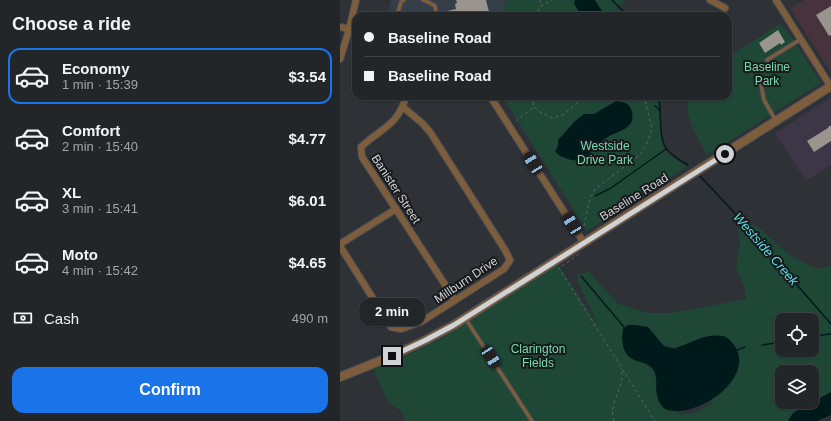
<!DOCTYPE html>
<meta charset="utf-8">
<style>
:root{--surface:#222629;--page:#2a2e31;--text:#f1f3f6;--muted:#a2a5a8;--line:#3f4346;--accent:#1a73e8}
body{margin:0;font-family:Arial,sans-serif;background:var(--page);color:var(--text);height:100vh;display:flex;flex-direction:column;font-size:15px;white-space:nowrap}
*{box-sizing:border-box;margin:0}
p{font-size:13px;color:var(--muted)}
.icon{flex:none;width:22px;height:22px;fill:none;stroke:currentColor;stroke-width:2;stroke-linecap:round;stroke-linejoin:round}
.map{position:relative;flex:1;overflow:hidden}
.panel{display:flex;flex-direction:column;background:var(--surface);width:340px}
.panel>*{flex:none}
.banner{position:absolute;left:12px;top:12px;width:380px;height:88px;border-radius:12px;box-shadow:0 1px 3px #0004,0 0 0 1px var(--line);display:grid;align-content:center;height:88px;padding:0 12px;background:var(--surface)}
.fabs{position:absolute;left:435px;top:313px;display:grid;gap:8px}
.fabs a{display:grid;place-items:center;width:44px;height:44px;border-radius:8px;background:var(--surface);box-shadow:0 1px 3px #0004,0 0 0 1px var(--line);font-size:20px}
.end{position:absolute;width:18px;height:18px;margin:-9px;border:5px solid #d0d3d6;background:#111;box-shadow:0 0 0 2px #111}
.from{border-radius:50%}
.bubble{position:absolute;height:28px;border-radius:12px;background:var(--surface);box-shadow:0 1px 3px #0004,0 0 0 1px var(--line);font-size:13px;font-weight:600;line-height:28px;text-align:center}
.car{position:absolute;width:12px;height:24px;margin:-12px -6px;border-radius:5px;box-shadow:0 0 3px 1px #0007;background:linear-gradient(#222 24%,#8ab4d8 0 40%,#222 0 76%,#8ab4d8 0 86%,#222 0)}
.banner b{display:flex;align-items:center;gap:14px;height:38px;font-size:15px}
.banner b+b{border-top:1px solid var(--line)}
.banner i{width:10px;height:10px;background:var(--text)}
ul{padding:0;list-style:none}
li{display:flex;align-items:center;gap:12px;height:56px;margin:0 8px 6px;padding:0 4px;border:2px solid transparent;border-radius:12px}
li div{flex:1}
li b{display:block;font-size:15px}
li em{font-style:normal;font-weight:600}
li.on{border-color:var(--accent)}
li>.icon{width:36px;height:36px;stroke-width:1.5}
h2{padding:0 12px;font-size:18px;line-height:48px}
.pay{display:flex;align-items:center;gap:10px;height:44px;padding:0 12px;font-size:15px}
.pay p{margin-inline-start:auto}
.primary-button{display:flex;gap:8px;margin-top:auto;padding:8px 12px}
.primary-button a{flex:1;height:46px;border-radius:12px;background:var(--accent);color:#fff;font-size:16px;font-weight:600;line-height:46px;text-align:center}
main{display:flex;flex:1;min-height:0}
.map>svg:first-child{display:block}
.commercial{fill:#3c3647}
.industrial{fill:#46333c}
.built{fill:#353d47}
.green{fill:#1f4736;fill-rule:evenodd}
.water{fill:#001a1c}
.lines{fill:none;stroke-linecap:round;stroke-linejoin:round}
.stream{stroke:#001a1c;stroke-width:1.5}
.building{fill:#9a948f}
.service-casing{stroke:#4b4f54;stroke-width:5}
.minor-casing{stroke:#4b4f54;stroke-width:8}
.tertiary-casing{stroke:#4b4f54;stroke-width:10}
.path{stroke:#5f6367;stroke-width:1;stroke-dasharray:3 3;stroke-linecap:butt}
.service{stroke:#7e5d3c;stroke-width:3}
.minor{stroke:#7e5d3c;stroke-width:6}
.tertiary{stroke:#7e5d3c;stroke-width:8}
.route{stroke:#d0d3d6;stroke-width:5}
.labels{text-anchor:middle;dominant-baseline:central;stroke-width:4;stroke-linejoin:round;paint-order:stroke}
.park-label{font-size:12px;fill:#77daaf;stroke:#181a1c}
.street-label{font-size:12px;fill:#d0d3d6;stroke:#181a1c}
.water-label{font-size:13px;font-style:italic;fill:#5ddfe6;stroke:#181a1c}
</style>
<main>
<section class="panel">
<h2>Choose a ride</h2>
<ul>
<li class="on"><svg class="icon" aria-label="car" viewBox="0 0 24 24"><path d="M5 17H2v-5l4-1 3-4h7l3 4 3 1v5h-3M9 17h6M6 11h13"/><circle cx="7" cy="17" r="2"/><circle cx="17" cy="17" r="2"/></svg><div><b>Economy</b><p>1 min · 15:39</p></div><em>$3.54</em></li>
<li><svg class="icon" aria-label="car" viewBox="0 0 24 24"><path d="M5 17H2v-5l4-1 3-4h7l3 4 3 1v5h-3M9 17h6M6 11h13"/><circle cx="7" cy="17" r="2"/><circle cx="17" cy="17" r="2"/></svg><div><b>Comfort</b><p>2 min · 15:40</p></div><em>$4.77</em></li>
<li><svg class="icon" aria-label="car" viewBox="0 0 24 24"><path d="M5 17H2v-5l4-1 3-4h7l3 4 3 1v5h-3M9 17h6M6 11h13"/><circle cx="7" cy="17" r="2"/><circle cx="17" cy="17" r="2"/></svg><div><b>XL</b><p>3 min · 15:41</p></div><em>$6.01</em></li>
<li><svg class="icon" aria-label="car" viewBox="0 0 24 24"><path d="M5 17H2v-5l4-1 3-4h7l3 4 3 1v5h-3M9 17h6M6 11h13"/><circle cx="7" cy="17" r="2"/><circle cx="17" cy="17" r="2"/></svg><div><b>Moto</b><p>4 min · 15:42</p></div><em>$4.65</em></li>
</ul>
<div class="pay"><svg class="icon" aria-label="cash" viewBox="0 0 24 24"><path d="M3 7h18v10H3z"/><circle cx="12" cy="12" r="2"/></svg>Cash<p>490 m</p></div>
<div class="primary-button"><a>Confirm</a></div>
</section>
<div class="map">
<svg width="491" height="421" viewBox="0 0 491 421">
<rect width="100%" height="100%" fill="#2e3237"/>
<polygon class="commercial" points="491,97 491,165 466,181 435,133"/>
<polygon class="industrial" points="464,0 491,0 491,72 450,9"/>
<polygon class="built" points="51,0 168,0 159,16 47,16"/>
<g class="green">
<polygon points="168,0 286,0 276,7 286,16 159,16"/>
<path d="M 440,24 L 453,39 L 481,83 L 367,155 C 360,142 346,120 348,105 C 348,102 350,99 351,96 L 388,96 L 388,57 Z"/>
<polygon points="162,96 318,96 324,148 328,154 346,167 247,231"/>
<path d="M 410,223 L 420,229 L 452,257 L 477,269 L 491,265 L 491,392 L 453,413 L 448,421 L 65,421 C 64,408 54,409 48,401 C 42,391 38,379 33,369 L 64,357 L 102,338 L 218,264 L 260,329 L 238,282 L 237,274 L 249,272 L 278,304 L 308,313 L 332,313 L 406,299 L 404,286 L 396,269 L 400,241 L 398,228 ZM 442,320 L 472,320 L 472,350 L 442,350 ZM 366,336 L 372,403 L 357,412 L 341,415 L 316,391 C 316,378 317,373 306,364 L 317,338 L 324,346 L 335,348 L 352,341 ZM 442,372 L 472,372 L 472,402 L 442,402 Z"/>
</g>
<g class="water">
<polygon points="235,0 255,0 265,16 241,16 234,3"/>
<path d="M 276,101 C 284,102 290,103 292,112 C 296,130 276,131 266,138 C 252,148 245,167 225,158 C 221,156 217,155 215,151 L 218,146 L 218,140 L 235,121 L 244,114 L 254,114 Z"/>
<path d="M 288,325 L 296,325 L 308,327 L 324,346 C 328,347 333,349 336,348 C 352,343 365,333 383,336 C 388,337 391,341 394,345 C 418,379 353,421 325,409 C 310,396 321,380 313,369 C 308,362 299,363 292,359 C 282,353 281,338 283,329 Z"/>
<polygon points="491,392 491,415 477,421 448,421 453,413"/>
</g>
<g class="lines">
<g class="stream">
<polyline points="272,0 288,16"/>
<polyline points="319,96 320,110"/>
<path d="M 315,106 L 318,108 L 320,111 C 322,143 319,149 348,165"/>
<polyline points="360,176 390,208 491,324"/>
<polyline points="255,196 271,188 326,149"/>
<polyline points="241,276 284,327"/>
<polyline points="472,336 491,334"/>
<polyline points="422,345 442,342"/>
<polyline points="397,350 405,347"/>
</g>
</g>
<g class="building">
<polygon points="116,0 146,0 150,16 109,16 107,11 116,9 115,4 117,3"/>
<polygon points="491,6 491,35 489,36 476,15"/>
<polygon points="438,30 445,42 441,45 440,43 425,53 419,43"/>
<polygon points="489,126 491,126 491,141 474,152 467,141 488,128"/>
</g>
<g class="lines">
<g class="service-casing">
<g id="service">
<polyline points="83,0 90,3 95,6 97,16"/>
<polyline points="57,16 61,2 64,0"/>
<polyline points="427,60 461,39"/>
<polyline points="421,84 424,100 436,121"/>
<polyline points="125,318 192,421"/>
</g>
</g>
<g class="minor-casing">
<g id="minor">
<polyline points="370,0 385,8"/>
<polyline points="436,0 491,87"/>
<polyline points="0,27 16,31"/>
<polyline points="0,59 9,30 16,0"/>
<path d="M 66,96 C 59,125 40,129 21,147 L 22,157 L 115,300"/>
<polyline points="150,96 244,243"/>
<polyline points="0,244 56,209"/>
<polyline points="0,246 51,327 61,329 81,322 164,269 170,260 165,250 90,132 82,123 64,108"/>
</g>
</g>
<g class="tertiary-casing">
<polyline id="tertiary" points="0,377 52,356 84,341 114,325 491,86"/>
</g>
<g class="path">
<polyline points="200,0 201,5"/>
<polyline points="174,16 196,12 200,9 201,6 212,0"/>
<polyline points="192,96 194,107 200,112 213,118 223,115 245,96"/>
<polyline points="314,96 328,96"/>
<polyline points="176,121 194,107"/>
<polyline points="244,226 250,198 255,189 300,155 306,146 312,129 304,96"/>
<polyline points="239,254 219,268 315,421"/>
<path d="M 274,421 C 267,402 287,386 281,368"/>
</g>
<use href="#service" class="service"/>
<use href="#minor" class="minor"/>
<use href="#tertiary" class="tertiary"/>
</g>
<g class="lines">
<polyline class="route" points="52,356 84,341 114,325 385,154"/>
</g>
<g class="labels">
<g class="park-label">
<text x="427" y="67">Baseline<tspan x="427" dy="14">Park</tspan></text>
<text x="265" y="146">Westside<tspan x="265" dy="14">Drive Park</tspan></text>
<text x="198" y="349">Clarington<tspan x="198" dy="14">Fields</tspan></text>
</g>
<g class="street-label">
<text transform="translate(56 189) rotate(57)">Banister Street</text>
<text transform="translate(294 197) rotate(-32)">Baseline Road</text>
<text transform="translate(126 280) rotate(-34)">Millburn Drive</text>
</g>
<g class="water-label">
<text transform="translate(426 249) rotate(49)">Westside Creek</text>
</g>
</g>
</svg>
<div class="fabs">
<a><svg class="icon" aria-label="locate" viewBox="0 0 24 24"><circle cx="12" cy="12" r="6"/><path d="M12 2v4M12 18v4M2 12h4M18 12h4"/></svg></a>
<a><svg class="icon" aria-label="layers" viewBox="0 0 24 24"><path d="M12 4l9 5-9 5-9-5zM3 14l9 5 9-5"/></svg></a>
</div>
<i class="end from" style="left:385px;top:154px"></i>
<i class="end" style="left:52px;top:356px"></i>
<div class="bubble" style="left:19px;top:298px;width:66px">2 min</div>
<i class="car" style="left:193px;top:163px;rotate:328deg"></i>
<i class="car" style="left:232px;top:224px;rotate:328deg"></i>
<i class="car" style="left:151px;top:357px;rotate:147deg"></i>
<div class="banner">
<b><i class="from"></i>Baseline Road</b>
<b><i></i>Baseline Road</b>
</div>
</div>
</main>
